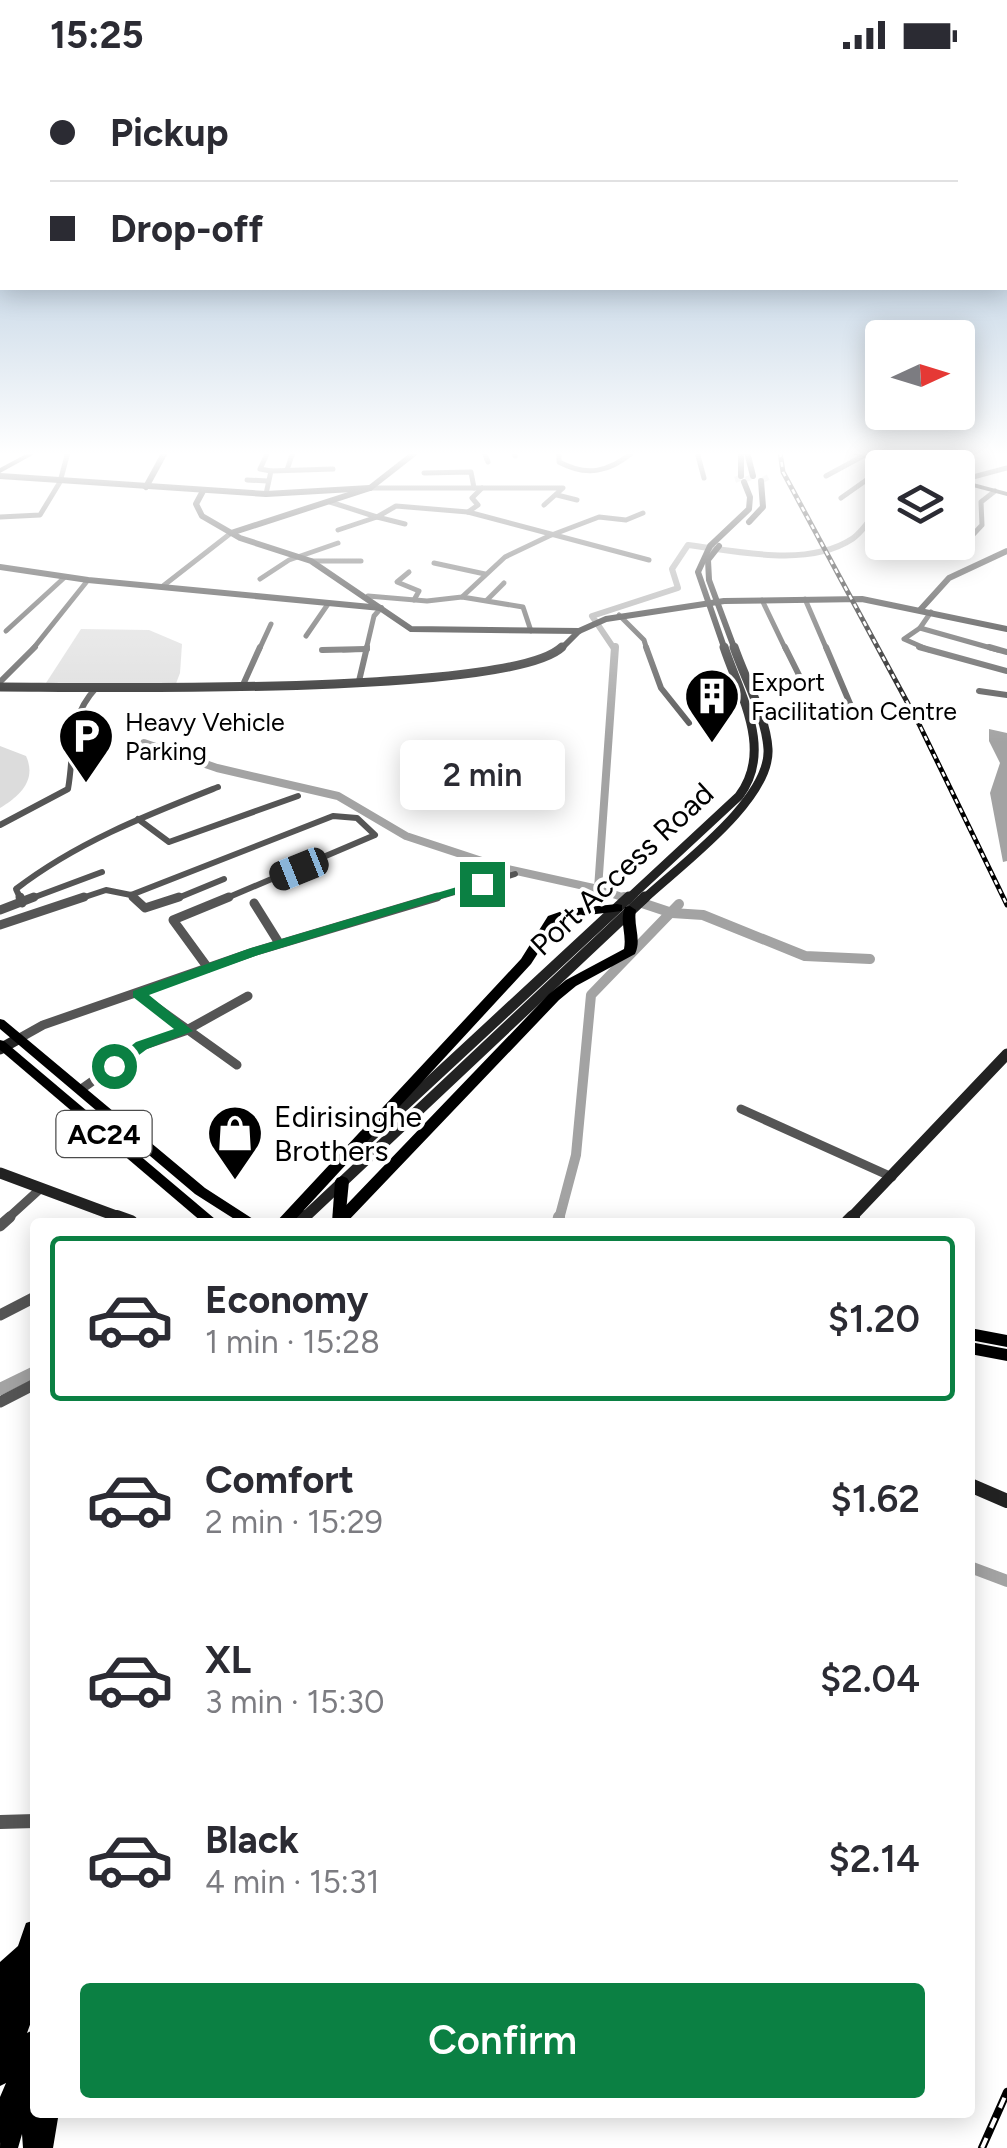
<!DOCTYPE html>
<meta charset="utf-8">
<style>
:root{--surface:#fff;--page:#f2f2f3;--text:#2b2b33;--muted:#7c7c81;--line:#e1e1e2;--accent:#0b8043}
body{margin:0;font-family:Figtree,sans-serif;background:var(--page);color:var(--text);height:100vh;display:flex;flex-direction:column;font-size:38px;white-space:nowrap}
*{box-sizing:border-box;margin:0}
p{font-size:32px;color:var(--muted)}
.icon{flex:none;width:55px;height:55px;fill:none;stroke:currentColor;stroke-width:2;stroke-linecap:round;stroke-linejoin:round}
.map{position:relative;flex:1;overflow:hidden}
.side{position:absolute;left:30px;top:1148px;width:945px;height:900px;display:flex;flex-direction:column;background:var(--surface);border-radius:10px;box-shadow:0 5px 25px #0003}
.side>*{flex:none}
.guide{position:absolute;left:0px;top:0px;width:1008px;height:220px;box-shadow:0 5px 25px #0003;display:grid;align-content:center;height:220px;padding:0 50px;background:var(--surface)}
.needle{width:65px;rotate:86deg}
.tools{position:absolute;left:865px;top:250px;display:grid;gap:20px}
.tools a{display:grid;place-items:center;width:110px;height:110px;border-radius:10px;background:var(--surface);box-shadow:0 5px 25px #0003;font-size:50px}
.end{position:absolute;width:45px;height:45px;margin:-22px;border:12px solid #0b8043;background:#fff;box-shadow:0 0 0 5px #fff}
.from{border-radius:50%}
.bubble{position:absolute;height:70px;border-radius:10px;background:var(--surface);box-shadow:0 5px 25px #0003;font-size:32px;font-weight:600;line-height:70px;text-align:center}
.car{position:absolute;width:30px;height:60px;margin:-30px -15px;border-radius:12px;box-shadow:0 0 8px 2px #0007;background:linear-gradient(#222 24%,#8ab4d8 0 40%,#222 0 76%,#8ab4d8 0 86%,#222 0)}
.guide b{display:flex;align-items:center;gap:35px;height:95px;font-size:38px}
.guide b+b{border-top:2px solid var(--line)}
.guide i{width:25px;height:25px;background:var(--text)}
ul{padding:18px 0 0;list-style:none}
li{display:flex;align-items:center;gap:30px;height:165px;margin:0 20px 15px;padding:0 30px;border:5px solid transparent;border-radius:10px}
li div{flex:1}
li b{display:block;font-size:38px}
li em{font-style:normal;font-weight:600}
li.current{border-color:var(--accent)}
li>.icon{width:90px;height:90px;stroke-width:1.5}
.button{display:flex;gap:20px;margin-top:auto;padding:20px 50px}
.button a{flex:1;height:115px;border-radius:10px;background:var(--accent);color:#fff;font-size:40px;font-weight:600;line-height:115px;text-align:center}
.status{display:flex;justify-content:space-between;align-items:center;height:70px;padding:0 50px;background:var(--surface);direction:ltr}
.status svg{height:28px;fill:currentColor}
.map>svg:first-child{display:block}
.green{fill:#dcdcdc}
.water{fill:#a3a3a3}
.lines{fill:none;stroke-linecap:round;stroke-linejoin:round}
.canal-far3{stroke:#a3a3a3;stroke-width:6}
.canal-far2{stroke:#a3a3a3;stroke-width:8}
.canal-far1{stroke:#a3a3a3;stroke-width:10}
.canal{stroke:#a3a3a3;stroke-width:12}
.secondary-tunnel{stroke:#d9d9d9;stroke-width:6;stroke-dasharray:6 4;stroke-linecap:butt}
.street-far4{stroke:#555;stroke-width:5}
.street-far3{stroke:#555;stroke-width:6}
.street-far2{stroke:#555;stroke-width:9}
.street-far1{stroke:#555;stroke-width:11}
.street{stroke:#555;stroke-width:14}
.secondary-far3{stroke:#222;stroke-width:6}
.secondary-far2{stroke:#222;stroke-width:9}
.secondary-far1{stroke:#222;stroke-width:11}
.secondary{stroke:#222;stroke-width:14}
.primary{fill:#000;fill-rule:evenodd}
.highway{fill:#000;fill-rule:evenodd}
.rail-far1-casing{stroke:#000;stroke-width:5}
.rail-casing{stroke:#000;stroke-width:8}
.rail-far1{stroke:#fff;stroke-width:2.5;stroke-dasharray:5;stroke-linecap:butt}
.rail{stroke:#fff;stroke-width:4;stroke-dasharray:11;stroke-linecap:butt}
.route{fill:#0b8043}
.labels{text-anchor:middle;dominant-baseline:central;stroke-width:8;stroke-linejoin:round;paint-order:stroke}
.far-poi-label{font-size:25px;fill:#000;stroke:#fff;text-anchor:start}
.shield{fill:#fff;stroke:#4c4c4c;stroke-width:2.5}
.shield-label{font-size:28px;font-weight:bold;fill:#000}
.street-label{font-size:30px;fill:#000;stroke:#fff}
.poi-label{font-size:30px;fill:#000;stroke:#fff;text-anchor:start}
</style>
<div class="status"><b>15:25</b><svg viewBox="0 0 49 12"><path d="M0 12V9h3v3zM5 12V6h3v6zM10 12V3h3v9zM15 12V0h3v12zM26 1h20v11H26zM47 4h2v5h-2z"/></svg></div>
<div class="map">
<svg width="1007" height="2078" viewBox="0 0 1007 2078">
<rect width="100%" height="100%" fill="#fff"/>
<g class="green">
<polygon points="81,559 149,560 182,574 180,603 175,616 46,613"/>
<path d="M 0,676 L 26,686 C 37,710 20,726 0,738 Z"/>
</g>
<polygon class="water" points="989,659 1007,663 1007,791 1003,792 990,723 1000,693 989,671"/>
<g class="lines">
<path class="canal-far3" d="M 615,580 L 592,546 L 678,518 L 672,499 L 688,475 C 736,481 808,498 852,469 C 864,461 873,445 882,433"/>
<g class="canal-far2">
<polyline points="144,673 217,698 338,726 406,766 503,798 598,819 615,577"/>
<polyline points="598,819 631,830"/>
</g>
<g class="canal-far1">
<polyline points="624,827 672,843 703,845 805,886 870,889"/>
<polyline points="559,1149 576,1085 591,925 679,834"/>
</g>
<g class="canal">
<polyline points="558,1152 559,1147"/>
<polyline points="0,1319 35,1302"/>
<polyline points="970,1497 1007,1511"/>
</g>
<g class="secondary-tunnel">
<polyline points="737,406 739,412"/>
<polyline points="747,406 749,411"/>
<polyline points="764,406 767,411"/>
</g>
<g class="street-far4">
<polyline points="268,382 260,399 271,401"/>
<polyline points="484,382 488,392"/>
<polyline points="514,382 515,386"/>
<path d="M 559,382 L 559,392 C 587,407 609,402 633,382"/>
<polyline points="697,382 704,408"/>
<polyline points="910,398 927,382"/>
<polyline points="287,400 293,382"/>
<polyline points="424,403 471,402 474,418"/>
<polyline points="826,406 863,386"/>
<polyline points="247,410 268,411"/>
<polyline points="958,411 1007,398"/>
<polyline points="370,418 563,418 544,435"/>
<polyline points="266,424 271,401 333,399"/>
<polyline points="557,425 577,430"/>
<polyline points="841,428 882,399"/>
<polyline points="330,432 377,447 396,436 468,442 649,490"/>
<polyline points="468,442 478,435 472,428 482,418"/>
<polyline points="0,447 40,445 60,412 68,382"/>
<polyline points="338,460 377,447 405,454"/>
<polyline points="968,470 982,455 981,432 995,421"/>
<polyline points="311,491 361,491"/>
<polyline points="434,493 485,504"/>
<polyline points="409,502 397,512 419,521 414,530"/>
<polyline points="260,509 289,490 338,473"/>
<polyline points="163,516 231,463"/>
<polyline points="368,526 427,531 462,527 505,487 549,466 599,447 626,450 643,443"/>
<polyline points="462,527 523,537 531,561"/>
<polyline points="805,529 827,580"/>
<polyline points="487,530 504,513"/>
<polyline points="762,530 786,580"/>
<polyline points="931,542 920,558 998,580"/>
<polyline points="619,545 644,570 647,580"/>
<polyline points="920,558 904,569 929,580"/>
<polyline points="6,561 65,507"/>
<polyline points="306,566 328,534"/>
<polyline points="32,580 88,510"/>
<polyline points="259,580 271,554"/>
<polyline points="343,580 367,579"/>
<polyline points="366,580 374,546 381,538"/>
</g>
<g class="street-far3">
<polyline points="646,577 661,618 689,653"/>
<polyline points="785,577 803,613"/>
<polyline points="826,577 851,636"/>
<polyline points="919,577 1007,601"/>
<polyline points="989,577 1007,582"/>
<polyline points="322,580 367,579"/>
<polyline points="359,611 367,577"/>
<polyline points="0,612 35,577"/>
<polyline points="242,617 260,577"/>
<polyline points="979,621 1007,625"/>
<polyline points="138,749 169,772 298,726"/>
<path d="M 0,755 L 68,719 C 75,680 67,649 96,618"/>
<polyline points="131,825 136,830"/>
<path d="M 21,830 L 16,819 C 77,772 147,745 218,717"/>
<polyline points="27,830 102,802"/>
<polyline points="76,830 106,820 131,825 333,746 357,748 375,765 222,830"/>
<polyline points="173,830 224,809"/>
<polyline points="428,830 515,804"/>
</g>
<g class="street-far2">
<polyline points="20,827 22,833"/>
<polyline points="133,827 145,838 179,827"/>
<polyline points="254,833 279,873"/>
<polyline points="0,840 34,827"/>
<polyline points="0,855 84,827"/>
<polyline points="208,898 173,850 229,827"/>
<polyline points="138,924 237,995"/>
<polyline points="18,969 43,955 253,882 437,827"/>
<polyline points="80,1020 142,976 185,961 248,926"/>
<polyline points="741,1039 892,1107"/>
<polyline points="7,1149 40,1119"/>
</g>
<g class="street-far1">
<polyline points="0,1156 10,1147"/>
<polyline points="0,1245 35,1227"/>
<polyline points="0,1332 35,1314"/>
</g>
<polyline class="street" points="0,1752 35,1751"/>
<g class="secondary-far3">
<polyline points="741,382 741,406"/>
<polyline points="747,382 753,406"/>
<polyline points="0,406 266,424 370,418"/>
<polyline points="146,417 165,382"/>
<polyline points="203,421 196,434 202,446 240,468 311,491 411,559 579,561"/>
<polyline points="749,452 763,437 761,411"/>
<polyline points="231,463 370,418 416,382"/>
<polyline points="719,476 708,490 709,510 735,580"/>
<polyline points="0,497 88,510 381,538"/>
<polyline points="920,540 949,508 1007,481"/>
<polyline points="560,580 579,561 606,549 724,531 862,529 1007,559"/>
<polyline points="725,580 698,502 710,476 749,439 750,427 744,412"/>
</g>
<g class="secondary-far2">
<path d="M 0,617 C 91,617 511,626 562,577"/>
<path d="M 627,830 L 739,726 C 774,680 740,625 724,577"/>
<path d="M 643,830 C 678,797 771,730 768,679 C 766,646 745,609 734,577"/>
</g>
<g class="secondary-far1">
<polyline points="0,979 18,969"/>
<polyline points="368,1069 629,827"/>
<polyline points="0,1103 124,1149"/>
<polyline points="303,1149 645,827"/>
<polyline points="850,1149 1007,984"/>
</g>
<g class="secondary">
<polyline points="117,1147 131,1152"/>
<polyline points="300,1152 305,1147"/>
<polyline points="848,1152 853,1147"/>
<polyline points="970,1415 1007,1431"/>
</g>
<g class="primary">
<polygon points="30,382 38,382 0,403 0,398"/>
<polygon points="847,382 858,382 907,398 895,398"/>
<polygon points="958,409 1007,422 1007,426 958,413"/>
<polygon points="0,949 4,950 205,1118 253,1149 254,1152 239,1152 195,1124 0,959"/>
<polygon points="0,970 4,971 215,1149 216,1152 202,1152 0,980"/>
<polygon points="342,1106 347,1108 349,1111 345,1152 332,1152 335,1111 337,1108"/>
<polygon points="970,1258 1007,1265 1007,1277 970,1270"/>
<polygon points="970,1272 1007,1279 1007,1291 970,1284"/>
<path d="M 27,1997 L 35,2001 L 35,2042 L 41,2042 L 45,2078 L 23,2078 L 22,2064 L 18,2078 L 0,2078 C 0,2061 4,2046 10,2030 L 18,2027 L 16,2008 L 19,2000 Z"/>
</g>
<g class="highway">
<polygon points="617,834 622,835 622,841 570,847 558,852 531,894 293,1152 276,1152 521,889 548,846 568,839"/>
<path d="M 630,836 L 636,840 C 633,856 642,869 635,884 L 576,916 L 559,930 L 347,1152 L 330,1152 L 549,924 L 566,910 L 624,879 C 627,864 619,851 625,837 Z"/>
<polygon points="35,1850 35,1941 27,1963 35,1959 35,2004 9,2069 0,2073 0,2027 6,2013 0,2016 0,1892 18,1876 26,1853"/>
<polygon points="35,2037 35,2042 59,2042 53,2078 27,2078"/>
</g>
<g class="rail-far1-casing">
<polyline id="rail-far1" points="780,382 783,402 919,654 1007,835"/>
</g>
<g class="rail-casing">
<polyline id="rail" points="982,2078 1007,2022"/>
</g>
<use href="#rail-far1" class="rail-far1"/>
<use href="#rail" class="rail"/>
</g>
<linearGradient id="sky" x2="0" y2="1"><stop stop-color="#8cadcc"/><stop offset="0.57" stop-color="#fff"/><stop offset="1" stop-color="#fff" stop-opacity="0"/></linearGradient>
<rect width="1007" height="673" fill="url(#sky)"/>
<polygon class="route" points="477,811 489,814 258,885 149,925 193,961 147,979 119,1000 106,996 136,972 174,959 133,927 133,921 248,879"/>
<defs>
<g id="building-pin" transform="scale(2.875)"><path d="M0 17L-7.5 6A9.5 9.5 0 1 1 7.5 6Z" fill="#000" stroke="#fff"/><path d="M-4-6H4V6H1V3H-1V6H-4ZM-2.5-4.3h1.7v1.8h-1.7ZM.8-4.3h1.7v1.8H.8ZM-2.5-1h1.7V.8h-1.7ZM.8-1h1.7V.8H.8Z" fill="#fff"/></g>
<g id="parking-pin" transform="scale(2.875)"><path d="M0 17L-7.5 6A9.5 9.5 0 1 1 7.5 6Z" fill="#000" stroke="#fff"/><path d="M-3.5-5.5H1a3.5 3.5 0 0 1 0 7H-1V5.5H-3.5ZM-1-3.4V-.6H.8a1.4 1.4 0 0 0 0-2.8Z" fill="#fff"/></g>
<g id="shop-pin" transform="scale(2.875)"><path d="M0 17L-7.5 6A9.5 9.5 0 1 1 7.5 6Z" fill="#000" stroke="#fff"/><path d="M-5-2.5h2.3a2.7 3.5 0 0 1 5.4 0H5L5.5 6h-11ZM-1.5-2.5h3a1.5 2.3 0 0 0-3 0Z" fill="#fff"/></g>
</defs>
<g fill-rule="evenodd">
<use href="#building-pin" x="712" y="626"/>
<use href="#parking-pin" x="86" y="666"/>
<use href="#shop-pin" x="235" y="1063"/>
</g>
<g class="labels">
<g class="far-poi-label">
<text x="751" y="612">Export<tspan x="751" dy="29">Facilitation Centre</tspan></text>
<text x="125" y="652">Heavy Vehicle<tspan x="125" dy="29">Parking</tspan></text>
</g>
<rect class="shield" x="56.5" y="1041" width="95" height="46" rx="8"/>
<g class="shield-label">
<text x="104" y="1064">AC24</text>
</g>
<g class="street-label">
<text transform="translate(622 799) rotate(-43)">Port Access Road</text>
</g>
<g class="poi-label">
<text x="274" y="1046">Edirisinghe<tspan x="274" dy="34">Brothers</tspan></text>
</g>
</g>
</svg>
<div class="tools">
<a><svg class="needle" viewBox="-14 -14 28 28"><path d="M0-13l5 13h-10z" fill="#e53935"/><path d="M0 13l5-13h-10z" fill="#7c7c81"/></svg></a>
<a><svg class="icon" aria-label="layers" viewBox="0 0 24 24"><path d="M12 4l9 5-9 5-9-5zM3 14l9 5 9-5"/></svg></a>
</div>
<i class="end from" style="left:114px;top:996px"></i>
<i class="end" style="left:482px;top:814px"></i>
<div class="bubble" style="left:400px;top:670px;width:165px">2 min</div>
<i class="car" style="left:299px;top:799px;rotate:248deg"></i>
<div class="guide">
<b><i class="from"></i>Pickup</b>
<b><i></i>Drop-off</b>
</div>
<section class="side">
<ul>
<li class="current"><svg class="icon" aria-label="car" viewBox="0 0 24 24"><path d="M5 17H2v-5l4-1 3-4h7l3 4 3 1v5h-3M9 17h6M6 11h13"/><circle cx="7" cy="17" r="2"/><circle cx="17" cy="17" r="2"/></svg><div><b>Economy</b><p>1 min · 15:28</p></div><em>$1.20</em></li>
<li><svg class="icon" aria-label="car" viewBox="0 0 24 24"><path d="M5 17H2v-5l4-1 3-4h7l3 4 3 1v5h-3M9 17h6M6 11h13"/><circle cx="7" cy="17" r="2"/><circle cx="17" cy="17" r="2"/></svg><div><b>Comfort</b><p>2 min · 15:29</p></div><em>$1.62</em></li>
<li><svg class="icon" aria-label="car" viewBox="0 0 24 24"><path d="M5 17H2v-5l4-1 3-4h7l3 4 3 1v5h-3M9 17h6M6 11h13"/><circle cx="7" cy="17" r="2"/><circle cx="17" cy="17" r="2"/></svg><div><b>XL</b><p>3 min · 15:30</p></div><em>$2.04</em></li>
<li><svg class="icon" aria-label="car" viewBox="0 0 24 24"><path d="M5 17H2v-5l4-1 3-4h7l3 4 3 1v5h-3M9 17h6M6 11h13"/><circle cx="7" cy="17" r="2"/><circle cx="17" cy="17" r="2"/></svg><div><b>Black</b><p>4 min · 15:31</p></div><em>$2.14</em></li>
</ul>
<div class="button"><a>Confirm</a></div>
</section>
</div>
